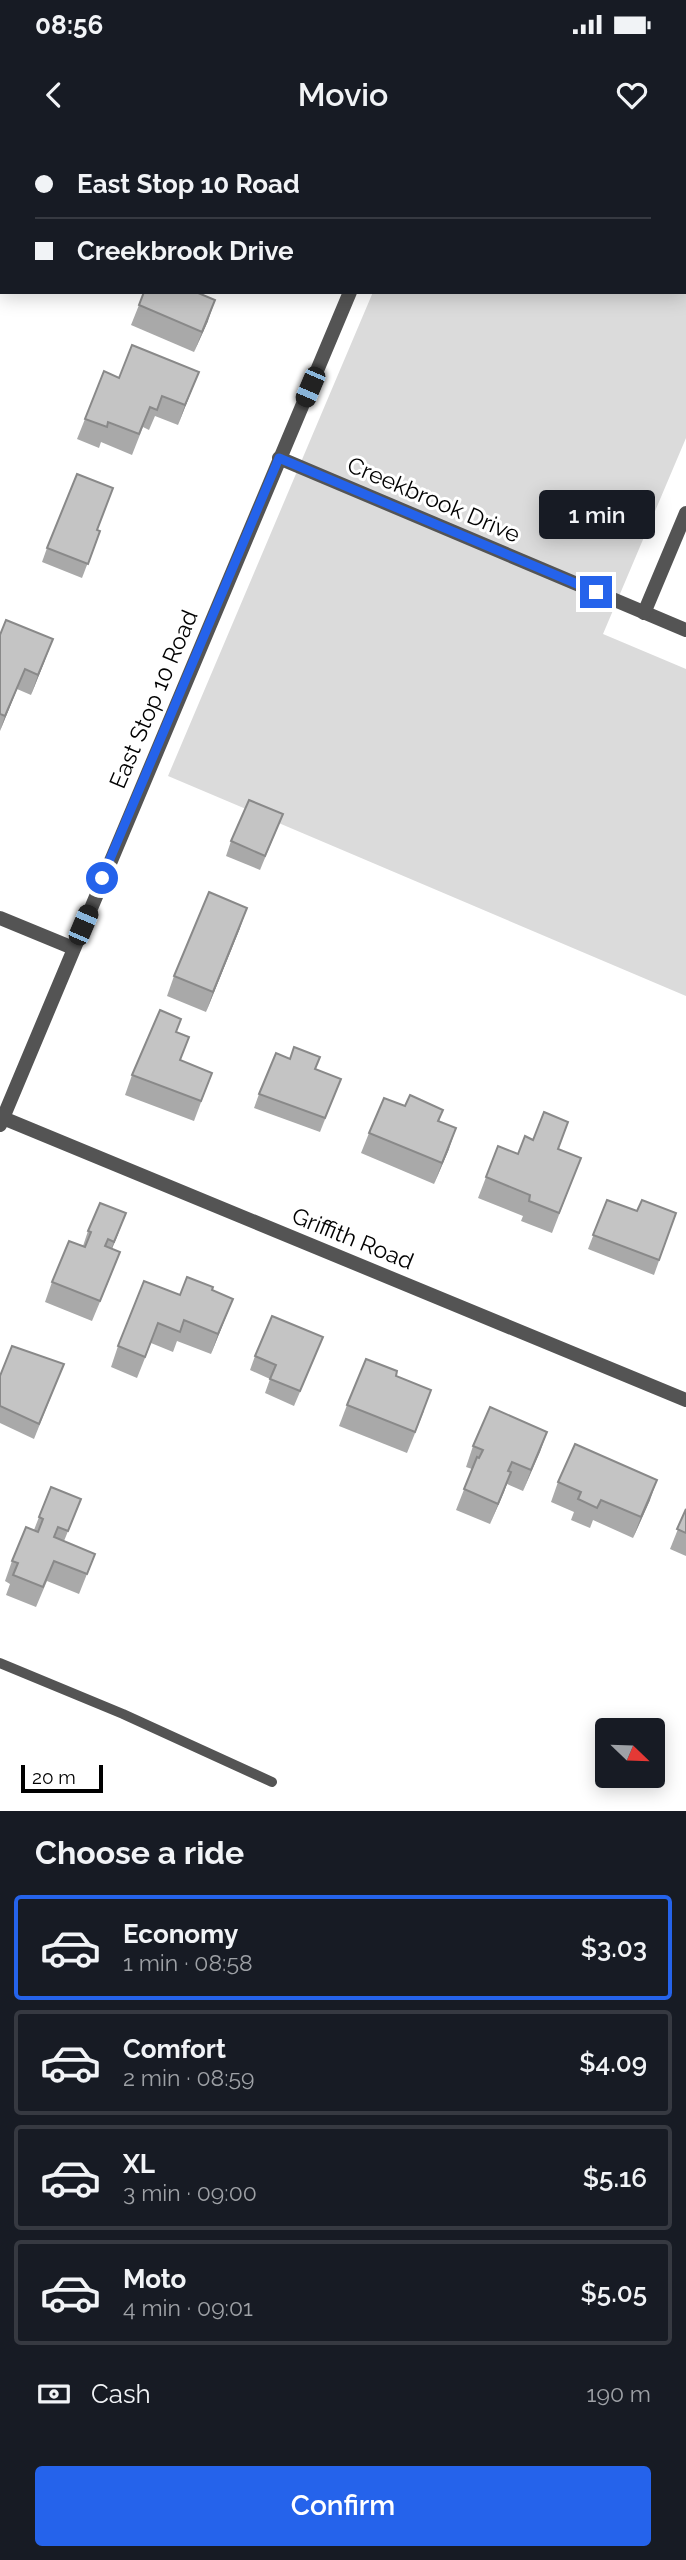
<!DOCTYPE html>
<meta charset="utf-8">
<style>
:root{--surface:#171b24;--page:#242831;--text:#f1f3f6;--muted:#9ea1a6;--line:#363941;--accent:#2563eb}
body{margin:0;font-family:Raleway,sans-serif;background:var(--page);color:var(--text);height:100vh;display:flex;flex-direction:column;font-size:26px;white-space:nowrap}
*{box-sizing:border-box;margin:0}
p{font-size:23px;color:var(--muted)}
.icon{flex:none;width:38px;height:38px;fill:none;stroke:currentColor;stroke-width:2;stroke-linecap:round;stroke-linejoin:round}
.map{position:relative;height:1671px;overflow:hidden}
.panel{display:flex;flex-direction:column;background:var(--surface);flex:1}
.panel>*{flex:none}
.top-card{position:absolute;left:0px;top:0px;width:686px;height:154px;box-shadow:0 4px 18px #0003;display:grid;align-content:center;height:154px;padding:0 35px;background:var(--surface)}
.needle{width:46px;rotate:113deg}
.fabs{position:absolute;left:595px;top:1578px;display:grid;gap:14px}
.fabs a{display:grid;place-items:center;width:70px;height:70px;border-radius:7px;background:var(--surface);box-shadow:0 4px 18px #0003;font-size:35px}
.scale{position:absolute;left:21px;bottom:18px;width:82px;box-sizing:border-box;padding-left:7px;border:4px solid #000;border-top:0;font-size:19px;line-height:24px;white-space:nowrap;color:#000;-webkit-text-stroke:5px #fff;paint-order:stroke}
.end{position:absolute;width:32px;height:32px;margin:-16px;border:9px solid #2563eb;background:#fff;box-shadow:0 0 0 4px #fff}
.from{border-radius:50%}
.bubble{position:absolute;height:49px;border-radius:7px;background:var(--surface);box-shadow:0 4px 18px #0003;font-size:23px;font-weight:600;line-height:49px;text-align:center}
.car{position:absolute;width:21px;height:42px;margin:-21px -10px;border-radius:9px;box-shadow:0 0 5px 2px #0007;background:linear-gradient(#222 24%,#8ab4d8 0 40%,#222 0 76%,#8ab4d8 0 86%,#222 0)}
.top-card b{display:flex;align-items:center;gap:24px;height:66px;font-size:26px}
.top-card b+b{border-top:2px solid var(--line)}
.top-card i{width:18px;height:18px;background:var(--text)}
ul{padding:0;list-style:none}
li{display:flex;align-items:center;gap:21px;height:105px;margin:0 14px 10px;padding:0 21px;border:4px solid var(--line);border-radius:7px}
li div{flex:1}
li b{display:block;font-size:26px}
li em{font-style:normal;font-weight:600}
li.on{border-color:var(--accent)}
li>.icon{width:63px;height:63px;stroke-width:1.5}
h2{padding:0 35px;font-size:32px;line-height:84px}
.pay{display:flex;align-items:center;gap:18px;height:77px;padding:0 35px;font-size:26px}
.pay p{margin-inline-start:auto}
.primary-button{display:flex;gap:14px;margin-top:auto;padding:14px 35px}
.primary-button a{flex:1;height:80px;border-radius:7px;background:var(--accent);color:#fff;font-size:28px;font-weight:600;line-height:80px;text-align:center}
.status{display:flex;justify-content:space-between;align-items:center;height:49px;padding:0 35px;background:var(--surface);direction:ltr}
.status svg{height:19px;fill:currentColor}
header{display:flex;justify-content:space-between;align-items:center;height:91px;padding:0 35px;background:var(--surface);font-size:32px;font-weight:600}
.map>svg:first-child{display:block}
.green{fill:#dbdbdb}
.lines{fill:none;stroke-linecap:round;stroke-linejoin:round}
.service{stroke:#545454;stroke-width:10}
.minor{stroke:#545454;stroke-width:14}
.tertiary{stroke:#545454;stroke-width:14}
.wall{fill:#a9a9a9}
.shaded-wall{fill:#898989}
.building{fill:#c4c4c4;stroke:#898989;stroke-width:2}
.route{stroke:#2563eb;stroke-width:9}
.labels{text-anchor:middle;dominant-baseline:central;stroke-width:6;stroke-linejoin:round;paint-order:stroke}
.street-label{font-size:23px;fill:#000;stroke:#fff}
</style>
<div class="status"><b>08:56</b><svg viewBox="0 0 49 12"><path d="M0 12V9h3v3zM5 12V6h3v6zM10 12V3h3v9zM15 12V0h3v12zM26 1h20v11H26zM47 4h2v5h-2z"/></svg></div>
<header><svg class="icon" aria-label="back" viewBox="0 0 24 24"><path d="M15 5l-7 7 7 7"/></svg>Movio<svg class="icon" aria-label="heart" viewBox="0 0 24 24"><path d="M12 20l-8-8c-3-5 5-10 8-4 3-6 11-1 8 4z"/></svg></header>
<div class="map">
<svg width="686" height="1671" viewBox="0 0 686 1671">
<rect width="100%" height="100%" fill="#fff"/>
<polygon class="green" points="437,0 686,0 686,298 603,494 686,529 686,856 168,636 373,152 684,152 684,2 436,2"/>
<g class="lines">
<polyline class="service" points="0,1523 123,1574 272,1642"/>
<g class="minor">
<polyline points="47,0 52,2"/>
<polyline points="279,318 686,490"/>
<polyline points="644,473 686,373"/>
<polyline points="0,778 73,808"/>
<polyline points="3,978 686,1260"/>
</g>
<g class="tertiary">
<polyline points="413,2 414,0"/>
<polyline points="0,985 350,152"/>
</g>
</g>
<g class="wall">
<polygon points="139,165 208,181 194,212 131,185"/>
<polygon points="119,238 191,252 178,285 155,276 149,290 143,287 132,315 101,302 99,308 77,299 85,279"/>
<polygon points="97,390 100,391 82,438 42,422 47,408"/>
<polygon points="0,495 45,520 31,555 17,549 0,591"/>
<polygon points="277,689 260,730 226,716 231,701"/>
<polygon points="240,788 206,872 167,856 174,836"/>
<polygon points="181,879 176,892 180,920 212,933 194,981 125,955 132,935"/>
<polygon points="315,929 341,939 320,992 254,968 259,954"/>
<polygon points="405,966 443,970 439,981 449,1009 434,1044 361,1013 369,993"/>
<polygon points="498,1006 518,1014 558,1009 581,1018 552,1093 521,1081 523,1076 478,1058"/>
<polygon points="607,1060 637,1071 676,1073 654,1135 588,1109"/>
<polygon points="88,1091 118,1094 112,1109 112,1133 92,1181 45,1162 52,1142 83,1106"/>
<polygon points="212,1150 233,1159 211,1214 177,1201 173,1212 151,1203 137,1238 111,1227 118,1206 180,1155"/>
<polygon points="317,1212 294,1266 265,1253 270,1239 250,1230 255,1216"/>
<polygon points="0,1236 58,1239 34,1299 0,1283"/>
<polygon points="396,1236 424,1271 407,1313 339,1286 347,1265"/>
<polygon points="547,1292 523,1351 507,1344 490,1384 456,1370 472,1329 466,1327 473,1306"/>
<polygon points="558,1342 650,1360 633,1398 593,1380 590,1388 571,1380 574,1372 551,1362"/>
<polygon points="686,1369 686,1416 670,1409"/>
<polygon points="39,1377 73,1379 64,1401 95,1414 79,1454 47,1441 36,1467 6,1455 10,1444 5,1441 12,1421 34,1390"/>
</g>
<g class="shaded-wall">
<polygon points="215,160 208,181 194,212 202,192"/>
<polygon points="199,232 191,252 178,285 185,265"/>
<polygon points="53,499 45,520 31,555 38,535"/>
<polygon points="25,529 17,549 0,591 5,576"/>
<polygon points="247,768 240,788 206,872 213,852"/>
<polygon points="456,988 449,1009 434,1044 442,1023"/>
<polygon points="126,1073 118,1094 106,1122 114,1102"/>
<polygon points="233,1159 211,1214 218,1194"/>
<polygon points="547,1292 540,1312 523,1351 531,1330"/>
<polygon points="511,1332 504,1352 490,1384 498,1364"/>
<polygon points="657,1340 650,1360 633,1398 641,1377"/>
</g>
<g class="building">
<polygon points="0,105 2,106 2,153 0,153"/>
<polygon points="144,152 196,152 215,160 202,192 139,165"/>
<polygon points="132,205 199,232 185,265 162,256 157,270 150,267 139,294 108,282 107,287 85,279 104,231 119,238"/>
<polygon points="77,334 113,348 97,390 100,391 88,424 47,408"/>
<polygon points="6,480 53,499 38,535 25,529 5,576 0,574 0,495"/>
<polygon points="249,660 283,674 265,716 231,701"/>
<polygon points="209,752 247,768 213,852 174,836"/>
<polygon points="160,870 181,879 176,892 189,897 180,920 212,933 201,961 132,935"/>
<polygon points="294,907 320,917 315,929 341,939 325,978 259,954 276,913 290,919"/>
<polygon points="410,955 443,970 438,981 456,988 442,1023 369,993 384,958 405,966"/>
<polygon points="544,972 568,982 558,1009 581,1018 559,1073 529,1061 530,1055 486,1037 498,1006 518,1014 525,996 533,1000"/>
<polygon points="607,1060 637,1071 642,1060 676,1073 659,1120 593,1095"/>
<polygon points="100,1063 126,1073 114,1102 108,1099 105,1106 120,1112 100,1161 52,1142 69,1101 85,1107 91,1092 88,1091"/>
<polygon points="187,1137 213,1147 212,1150 233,1159 218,1194 184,1180 180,1192 158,1183 145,1217 118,1206 144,1141 180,1155"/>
<polygon points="272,1176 323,1197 300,1251 270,1239 276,1225 255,1216"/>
<polygon points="12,1206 64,1224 39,1284 0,1266 0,1236"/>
<polygon points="366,1219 397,1231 396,1236 431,1250 415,1292 347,1265"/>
<polygon points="490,1267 547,1292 531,1330 512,1322 508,1331 511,1332 498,1364 464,1349 477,1317 479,1318 483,1310 473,1306"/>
<polygon points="575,1304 657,1340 641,1377 601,1360 597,1368 578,1359 581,1352 558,1342"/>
<polygon points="51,1347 81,1359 68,1391 58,1387 54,1397 95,1414 87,1434 54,1421 43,1447 13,1435 18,1423 12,1421 26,1387 38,1392 43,1379 39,1377"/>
<polygon points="686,1369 686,1393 677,1389"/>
</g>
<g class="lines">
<polyline class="route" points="102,738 279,318 596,452"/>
</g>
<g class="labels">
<g class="street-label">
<text transform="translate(434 359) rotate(23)">Creekbrook Drive</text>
<text transform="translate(153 559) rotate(-67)">East Stop 10 Road</text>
<text transform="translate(353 1098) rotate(22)">Griffith Road</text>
</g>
</g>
</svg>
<div class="fabs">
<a><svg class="needle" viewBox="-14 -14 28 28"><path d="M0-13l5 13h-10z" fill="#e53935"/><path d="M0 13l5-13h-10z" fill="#9ea1a6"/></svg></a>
</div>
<div class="scale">20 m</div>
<i class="end from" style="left:102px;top:738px"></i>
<i class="end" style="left:596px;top:452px"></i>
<div class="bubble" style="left:539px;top:350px;width:116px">1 min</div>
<i class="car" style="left:310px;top:247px;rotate:203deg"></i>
<i class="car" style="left:83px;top:785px;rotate:23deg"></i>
<div class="top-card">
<b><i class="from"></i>East Stop 10 Road</b>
<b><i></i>Creekbrook Drive</b>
</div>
</div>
<section class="panel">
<h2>Choose a ride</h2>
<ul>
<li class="on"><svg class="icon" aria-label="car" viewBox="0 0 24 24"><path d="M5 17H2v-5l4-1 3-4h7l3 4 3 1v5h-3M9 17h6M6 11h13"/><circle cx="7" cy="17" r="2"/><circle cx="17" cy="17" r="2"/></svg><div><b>Economy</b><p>1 min · 08:58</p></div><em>$3.03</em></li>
<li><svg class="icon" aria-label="car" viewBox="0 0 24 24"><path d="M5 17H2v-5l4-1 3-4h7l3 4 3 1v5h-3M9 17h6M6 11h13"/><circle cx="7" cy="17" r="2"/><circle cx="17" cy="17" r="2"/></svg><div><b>Comfort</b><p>2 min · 08:59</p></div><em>$4.09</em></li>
<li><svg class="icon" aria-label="car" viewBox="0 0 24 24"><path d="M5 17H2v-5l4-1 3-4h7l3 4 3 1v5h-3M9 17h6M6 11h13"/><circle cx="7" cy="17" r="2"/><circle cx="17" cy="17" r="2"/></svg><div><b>XL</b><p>3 min · 09:00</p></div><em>$5.16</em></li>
<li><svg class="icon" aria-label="car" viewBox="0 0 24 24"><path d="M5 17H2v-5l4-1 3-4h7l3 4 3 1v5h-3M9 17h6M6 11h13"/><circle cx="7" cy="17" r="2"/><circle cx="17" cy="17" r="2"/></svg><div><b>Moto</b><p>4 min · 09:01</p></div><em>$5.05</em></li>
</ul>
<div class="pay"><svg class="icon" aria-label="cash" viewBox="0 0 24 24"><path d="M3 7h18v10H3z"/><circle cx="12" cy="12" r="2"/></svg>Cash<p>190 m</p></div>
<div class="primary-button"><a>Confirm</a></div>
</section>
